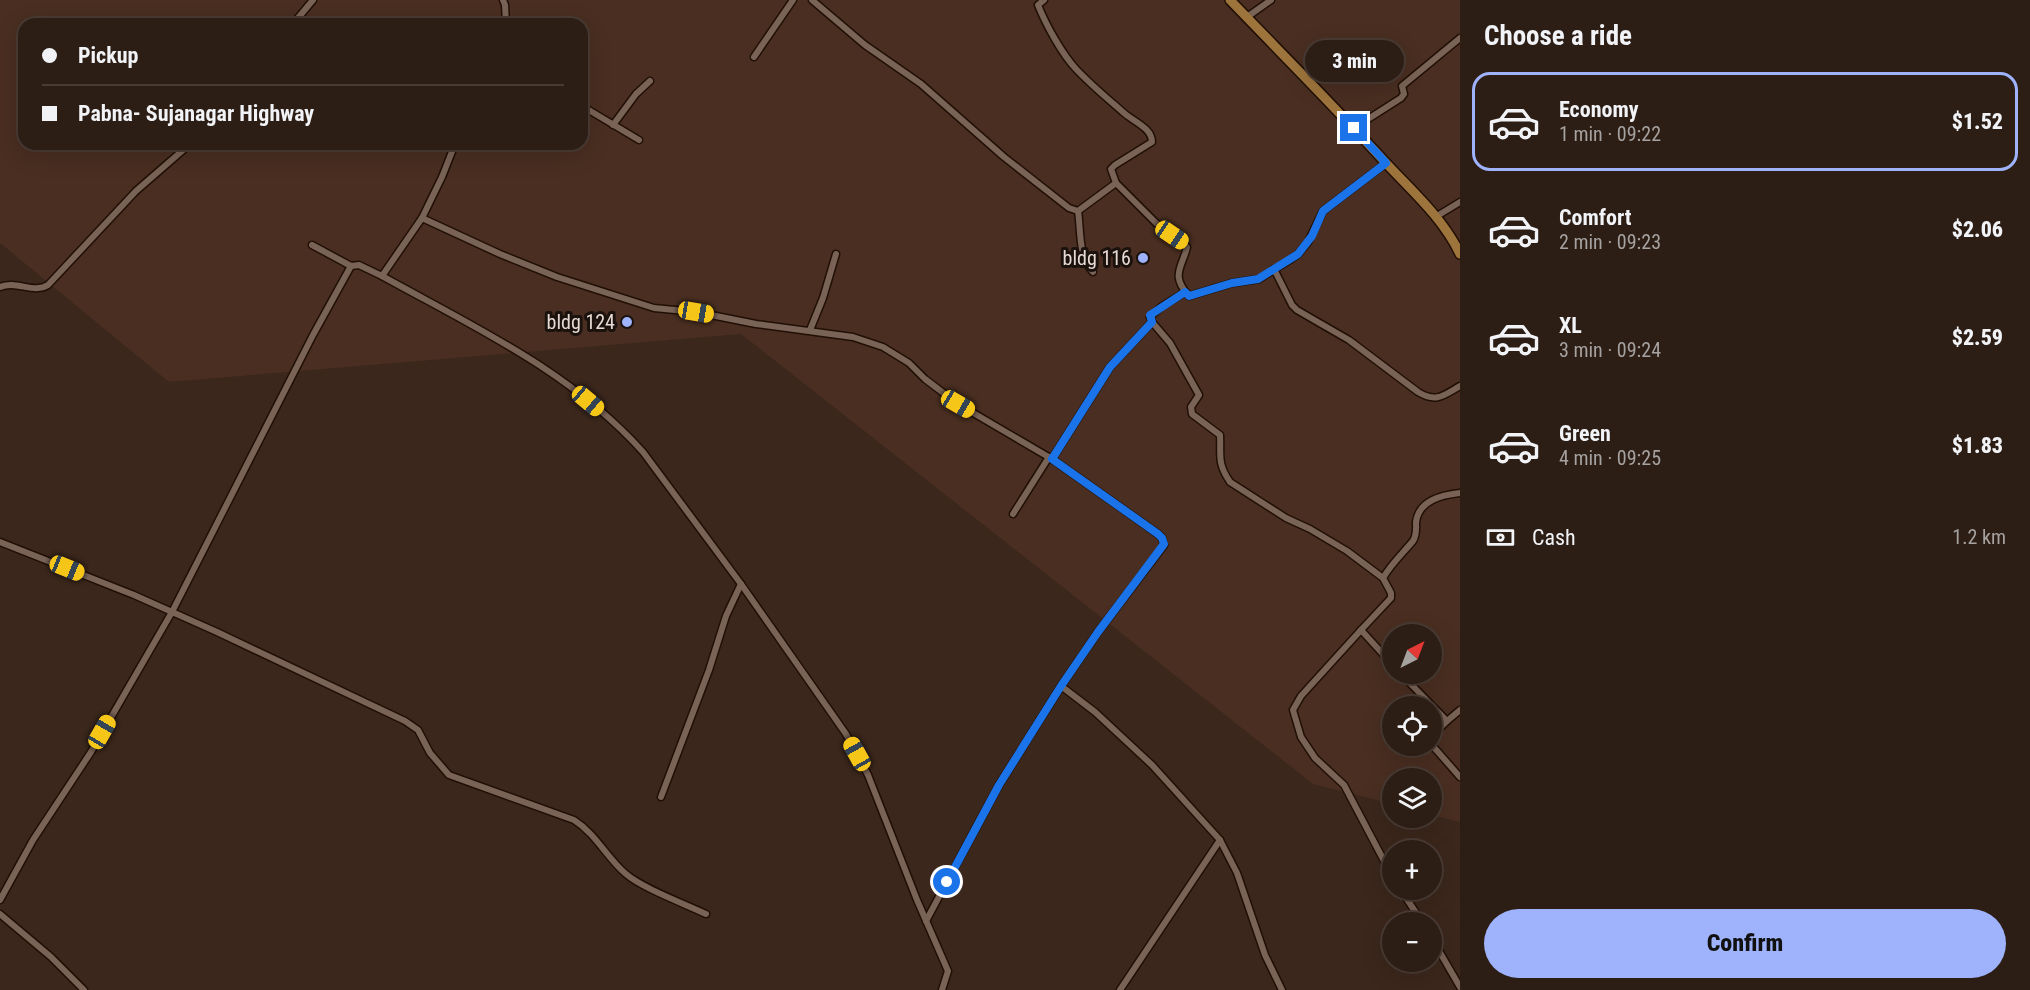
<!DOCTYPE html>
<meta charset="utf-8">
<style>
:root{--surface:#2c1d15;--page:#382a22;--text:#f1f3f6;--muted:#a6a2a0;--line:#483b34;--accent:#9fb3fd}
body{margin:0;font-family:"Roboto Condensed",sans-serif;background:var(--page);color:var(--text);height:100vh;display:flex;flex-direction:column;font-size:22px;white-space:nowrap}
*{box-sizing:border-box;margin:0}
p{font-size:20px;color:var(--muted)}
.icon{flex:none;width:33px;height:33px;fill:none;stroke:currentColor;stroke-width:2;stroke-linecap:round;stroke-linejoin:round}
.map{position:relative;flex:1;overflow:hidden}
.panel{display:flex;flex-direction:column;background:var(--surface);width:570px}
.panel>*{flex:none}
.hud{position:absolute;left:18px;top:18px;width:570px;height:132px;border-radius:18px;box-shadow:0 6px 24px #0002,0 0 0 2px var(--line);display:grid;align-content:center;height:132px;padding:0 24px;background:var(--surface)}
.needle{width:39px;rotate:42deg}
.controls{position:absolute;left:1382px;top:624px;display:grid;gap:12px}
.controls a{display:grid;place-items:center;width:60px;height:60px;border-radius:50%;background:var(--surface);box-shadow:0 6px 24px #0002,0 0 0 2px var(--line);font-size:30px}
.end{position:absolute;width:27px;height:27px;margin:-14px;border:8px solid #1a73e8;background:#fff;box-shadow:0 0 0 3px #fff}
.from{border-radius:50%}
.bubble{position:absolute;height:42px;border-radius:21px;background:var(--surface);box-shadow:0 6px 24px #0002,0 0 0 2px var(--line);font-size:20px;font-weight:800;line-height:42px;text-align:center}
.car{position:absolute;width:18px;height:36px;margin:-18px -9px;border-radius:8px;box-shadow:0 0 4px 2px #0007;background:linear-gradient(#f5c518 24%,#345 0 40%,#f5c518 0 76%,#345 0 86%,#f5c518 0)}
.hud b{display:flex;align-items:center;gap:21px;height:57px;font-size:22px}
.hud b+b{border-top:2px solid var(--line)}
.hud i{width:15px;height:15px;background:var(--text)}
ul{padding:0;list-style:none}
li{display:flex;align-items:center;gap:18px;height:99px;margin:0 12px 9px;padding:0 12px;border:3px solid transparent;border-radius:18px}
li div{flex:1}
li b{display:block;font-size:22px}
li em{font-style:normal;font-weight:800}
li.current{border-color:var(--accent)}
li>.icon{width:54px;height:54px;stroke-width:1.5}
h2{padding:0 24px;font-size:27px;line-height:72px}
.pay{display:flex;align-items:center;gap:15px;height:66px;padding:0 24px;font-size:22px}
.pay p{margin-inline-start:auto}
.cta{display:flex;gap:12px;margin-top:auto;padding:12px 24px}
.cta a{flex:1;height:69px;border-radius:36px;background:var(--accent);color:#111;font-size:24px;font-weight:800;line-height:69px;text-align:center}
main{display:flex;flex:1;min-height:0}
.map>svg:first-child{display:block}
.built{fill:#492e21;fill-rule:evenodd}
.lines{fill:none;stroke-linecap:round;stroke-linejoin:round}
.minor-casing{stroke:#210f06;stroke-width:9}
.primary-casing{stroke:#210f06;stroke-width:12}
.minor{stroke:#796256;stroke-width:6}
.primary{stroke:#9d743c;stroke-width:9}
.route{stroke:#1a73e8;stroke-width:8}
.poi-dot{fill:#9fb3fd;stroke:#1b120e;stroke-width:2}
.labels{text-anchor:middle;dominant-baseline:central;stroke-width:6;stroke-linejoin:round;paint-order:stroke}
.poi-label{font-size:20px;fill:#e7dad3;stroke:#1b120e;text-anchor:end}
</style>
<main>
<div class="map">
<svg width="1460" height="990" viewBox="0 0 1460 990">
<rect width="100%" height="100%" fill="#3b271c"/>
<path class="built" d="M 0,0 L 1460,0 L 1460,822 L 1431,815 L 1431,778 L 1392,778 L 1392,804 L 1313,784 L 741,334 L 169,382 L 0,243 ZM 24,24 L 582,24 L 582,144 L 24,144 ZM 1392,634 L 1431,634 L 1431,674 L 1392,674 ZM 1392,706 L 1431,706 L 1431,746 L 1392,746 Z"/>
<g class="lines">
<g class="minor-casing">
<g id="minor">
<polyline points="503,0 505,5 506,24"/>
<path d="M 812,0 L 865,45 L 921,84 L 1004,157 L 1069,208 L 1078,211 L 1116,183 L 1111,169 L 1115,165 L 1152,142 C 1152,128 1133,121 1124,113 C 1108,99 1091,85 1076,69 C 1062,54 1046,25 1038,5 L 1044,0"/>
<polyline points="1247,17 1271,0"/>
<polyline points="293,24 313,0"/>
<polyline points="754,57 793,0"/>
<polyline points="582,106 639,140"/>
<polyline points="613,125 636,94 650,81"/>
<polyline points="1354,128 1401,98 1404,94 1402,86 1460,38"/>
<path d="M 1116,183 L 1156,223 L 1183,243 L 1187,247 C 1182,268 1170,275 1189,296 L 1232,283 L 1259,279 L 1288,261 L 1298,254 L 1308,242 L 1323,211 L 1386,163"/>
<path d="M 1078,211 C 1081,230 1078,257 1093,272"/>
<polyline points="1437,216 1460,202"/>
<polyline points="422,218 500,254 557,277 654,308 696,312 756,324 853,337 883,347 909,363 925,379 958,404 1052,459"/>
<path d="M 312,245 L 351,266 L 359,265 L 382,276 C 476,328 570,371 643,452 L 741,584 L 846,734 L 868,775 L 917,900 L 948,971 L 942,990"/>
<path d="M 1274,269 L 1292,305 L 1297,310 L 1349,340 L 1418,392 C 1436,403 1443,396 1460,386"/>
<polyline points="382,276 422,218 442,177 455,144"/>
<path d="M 0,287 C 16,280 34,294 48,285 L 136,191 L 190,144"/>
<path d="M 1185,292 L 1161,307 L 1150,317 L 1152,322 L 1170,343 L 1199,395 L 1191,407 L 1192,414 L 1220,435 C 1221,456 1217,463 1230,482 L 1286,518 L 1310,529 L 1347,551 L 1383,578"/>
<polyline points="810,330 823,298 836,254"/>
<polyline points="1013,514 1049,457"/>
<path d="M 0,542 L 134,595 L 217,632 L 405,721 L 418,730 L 430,753 L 449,775 L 574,820 C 596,834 607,858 626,874 C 642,888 685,904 706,914"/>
<polyline points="1361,630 1301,696 1293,710 1301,737 1315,758 1344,785 1392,876"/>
<path d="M 1392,664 L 1361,630 L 1391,598 L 1391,593 L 1383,578 C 1391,564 1403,553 1413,541 C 1417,535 1416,529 1416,522 C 1419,500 1442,495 1460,493"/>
<polyline points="1401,674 1447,721 1431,737"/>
<polyline points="1061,686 1095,712 1152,765 1220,840 1237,873 1265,955 1282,990"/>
<polyline points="1447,721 1460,710"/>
<polyline points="1431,744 1460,777"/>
<polyline points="661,797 709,670 726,616 741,584"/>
<polyline points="1401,890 1422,922"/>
<polyline points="0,900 33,840 91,752 172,612 313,335 351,266"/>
<polyline points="0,914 51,957 84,990"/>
<polyline points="926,921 999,785 1061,686 1098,632 1164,545 1162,538 1158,534 1052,459 1110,367 1152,322"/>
<polyline points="1431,937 1460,987"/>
<polyline points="1120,990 1220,840"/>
</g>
</g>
<g class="primary-casing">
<path id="primary" d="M 1230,0 C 1282,54 1335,107 1385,162 C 1412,191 1443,218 1460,254"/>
</g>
<use href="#minor" class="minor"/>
<use href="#primary" class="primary"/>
</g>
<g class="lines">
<polyline class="route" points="947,882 999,785 1061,686 1098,632 1164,544 1162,538 1158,534 1052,459 1110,367 1152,322 1150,315 1185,292 1189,296 1232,283 1258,279 1298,254 1312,236 1323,211 1386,163 1354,128"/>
</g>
<g class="poi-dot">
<circle cx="1143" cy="258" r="6"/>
<circle cx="627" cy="322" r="6"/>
</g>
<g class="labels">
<g class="poi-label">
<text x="1131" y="258">bldg 116</text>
<text x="615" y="322">bldg 124</text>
</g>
</g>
</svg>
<div class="controls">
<a><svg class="needle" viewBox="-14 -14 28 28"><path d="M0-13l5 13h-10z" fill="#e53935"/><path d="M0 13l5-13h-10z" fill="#a6a2a0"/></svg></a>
<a><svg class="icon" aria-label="locate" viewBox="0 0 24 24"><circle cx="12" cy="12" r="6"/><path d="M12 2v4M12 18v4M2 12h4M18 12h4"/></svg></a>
<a><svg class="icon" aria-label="layers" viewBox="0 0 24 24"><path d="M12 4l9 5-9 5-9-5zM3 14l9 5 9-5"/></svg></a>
<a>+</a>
<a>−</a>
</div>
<i class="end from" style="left:947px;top:882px"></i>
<i class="end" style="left:1354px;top:128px"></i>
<div class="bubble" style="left:1305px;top:40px;width:99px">3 min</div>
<i class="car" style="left:1172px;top:235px;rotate:124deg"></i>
<i class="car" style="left:696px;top:312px;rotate:100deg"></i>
<i class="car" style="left:588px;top:401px;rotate:130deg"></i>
<i class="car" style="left:958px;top:404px;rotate:120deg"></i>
<i class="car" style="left:67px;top:568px;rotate:112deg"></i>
<i class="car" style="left:102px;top:732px;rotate:30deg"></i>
<i class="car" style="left:857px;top:754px;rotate:331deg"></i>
<div class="hud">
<b><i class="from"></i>Pickup</b>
<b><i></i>Pabna- Sujanagar Highway</b>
</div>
</div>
<section class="panel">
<h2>Choose a ride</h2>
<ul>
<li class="current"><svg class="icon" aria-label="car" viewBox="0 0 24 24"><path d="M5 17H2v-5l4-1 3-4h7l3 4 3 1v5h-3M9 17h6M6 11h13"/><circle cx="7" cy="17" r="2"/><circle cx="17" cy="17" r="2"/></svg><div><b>Economy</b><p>1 min · 09:22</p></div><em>$1.52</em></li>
<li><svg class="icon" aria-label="car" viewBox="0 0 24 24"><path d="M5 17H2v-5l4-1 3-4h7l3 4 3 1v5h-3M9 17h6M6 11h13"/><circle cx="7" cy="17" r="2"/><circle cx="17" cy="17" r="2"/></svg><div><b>Comfort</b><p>2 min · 09:23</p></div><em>$2.06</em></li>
<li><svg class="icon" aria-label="car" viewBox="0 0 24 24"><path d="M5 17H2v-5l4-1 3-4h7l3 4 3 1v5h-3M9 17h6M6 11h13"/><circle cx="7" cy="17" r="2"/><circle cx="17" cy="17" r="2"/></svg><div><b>XL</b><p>3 min · 09:24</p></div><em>$2.59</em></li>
<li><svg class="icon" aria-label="car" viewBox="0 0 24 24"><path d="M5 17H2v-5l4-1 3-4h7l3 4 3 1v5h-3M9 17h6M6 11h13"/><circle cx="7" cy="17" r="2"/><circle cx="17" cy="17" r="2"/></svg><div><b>Green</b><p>4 min · 09:25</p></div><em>$1.83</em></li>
</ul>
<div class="pay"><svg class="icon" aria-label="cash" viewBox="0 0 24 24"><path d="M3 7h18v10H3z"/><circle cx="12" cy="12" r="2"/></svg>Cash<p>1.2 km</p></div>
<div class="cta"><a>Confirm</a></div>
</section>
</main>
